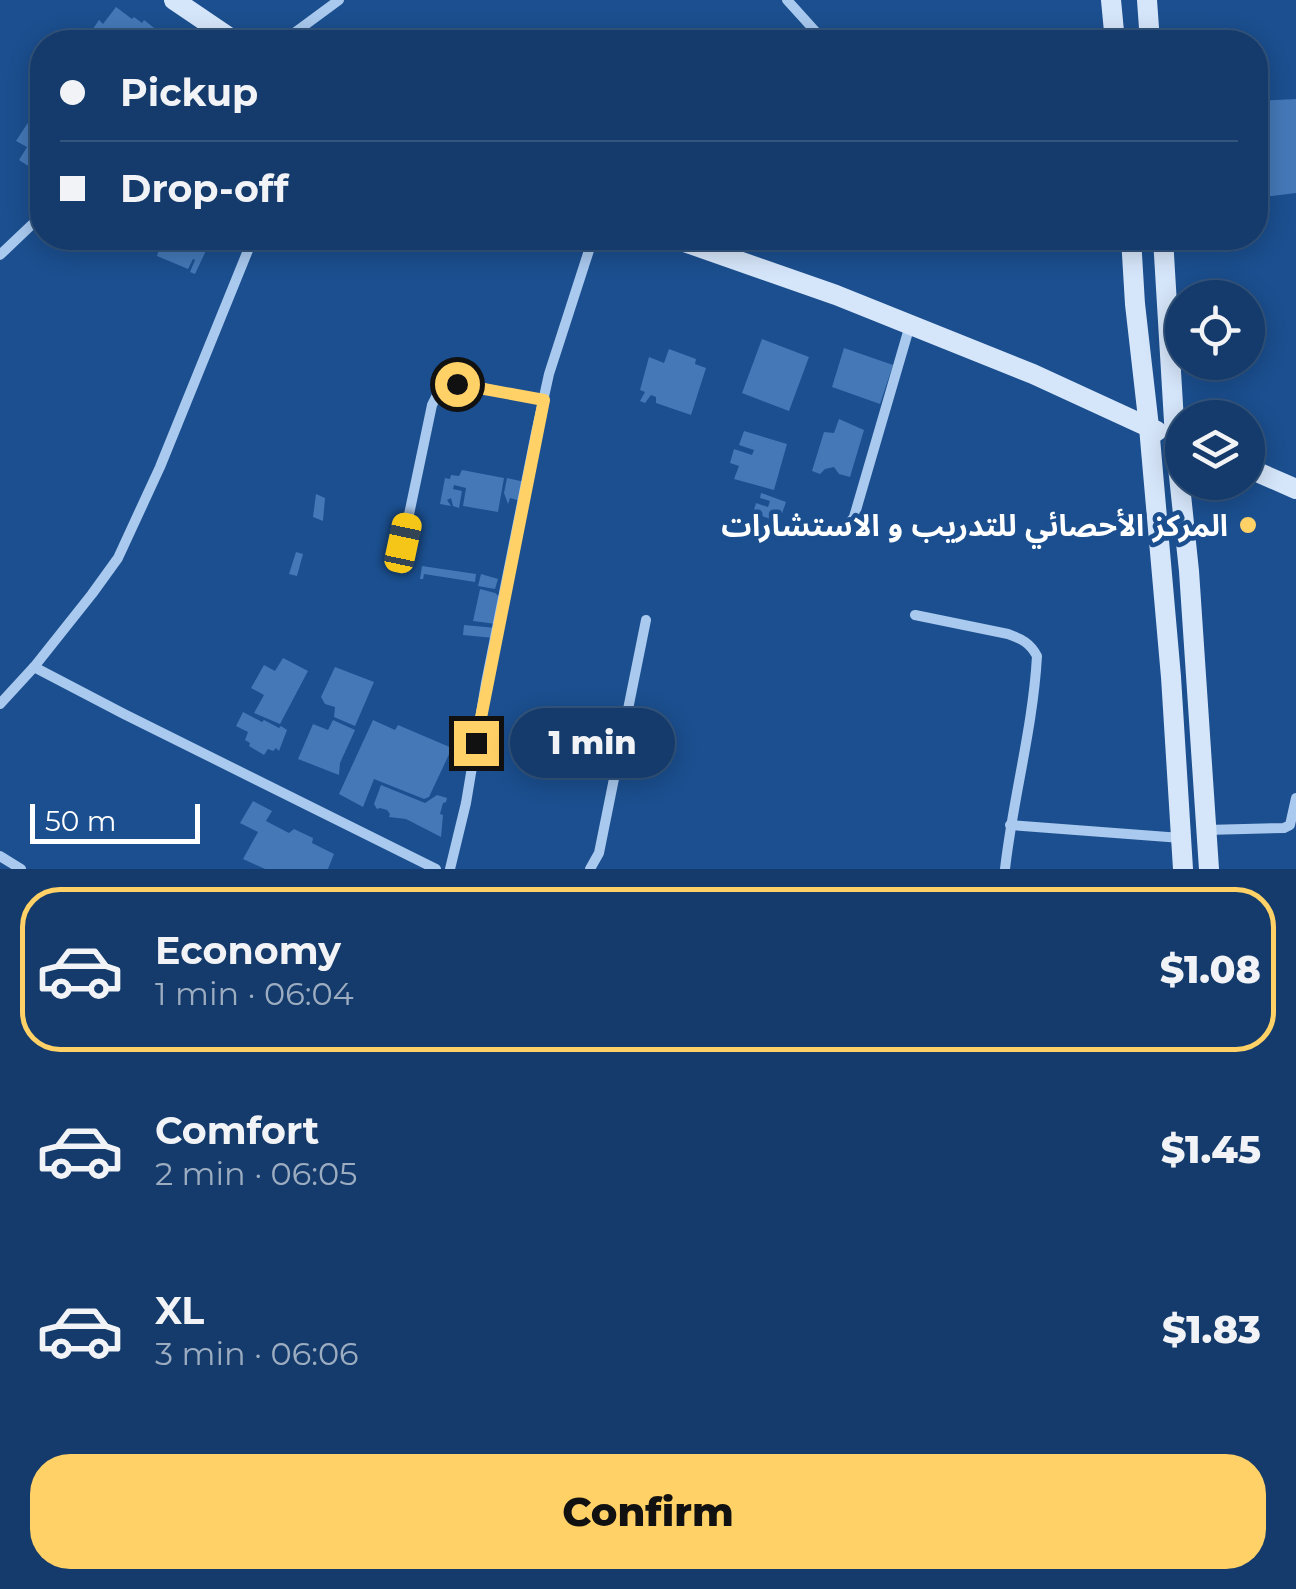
<!DOCTYPE html>
<meta charset="utf-8">
<style>
:root{--surface:#143b6b;--page:#1d4271;--text:#f1f3f6;--muted:#9dadc1;--line:#33557e;--accent:#ffd166}
body{margin:0;font-family:Montserrat,"Noto Sans Arabic",sans-serif;background:var(--page);color:var(--text);height:100vh;display:flex;flex-direction:column;font-size:38px;white-space:nowrap}
*{box-sizing:border-box;margin:0}
p{font-size:32px;color:var(--muted)}
.icon{flex:none;width:55px;height:55px;fill:none;stroke:currentColor;stroke-width:2;stroke-linecap:round;stroke-linejoin:round}
.map{position:relative;height:869px;overflow:hidden}
.panel{display:flex;flex-direction:column;background:var(--surface);flex:1}
.panel>*{flex:none}
.hud{position:absolute;left:30px;top:30px;width:1238px;height:220px;border-radius:40px;box-shadow:0 5px 25px #0003,0 0 0 2px var(--line);display:grid;align-content:center;height:220px;padding:0 30px;background:var(--surface)}
.tools{position:absolute;left:1165px;top:280px;display:grid;gap:20px}
.tools a{display:grid;place-items:center;width:100px;height:100px;border-radius:50%;background:var(--surface);box-shadow:0 5px 25px #0003,0 0 0 2px var(--line);font-size:50px}
.scale{position:absolute;left:30px;bottom:25px;width:170px;box-sizing:border-box;padding-left:10px;border:5px solid #fff;border-top:0;font-size:28px;line-height:35px;white-space:nowrap;color:#fff;-webkit-text-stroke:8px #1b4f8f;paint-order:stroke}
.end{position:absolute;width:45px;height:45px;margin:-22px;border:12px solid #ffd166;background:#111;box-shadow:0 0 0 5px #111}
.from{border-radius:50%}
.bubble{position:absolute;height:70px;border-radius:35px;background:var(--surface);box-shadow:0 5px 25px #0003,0 0 0 2px var(--line);font-size:32px;font-weight:800;line-height:70px;text-align:center}
.car{position:absolute;width:30px;height:60px;margin:-30px -15px;border-radius:12px;box-shadow:0 0 8px 2px #0007;background:linear-gradient(#f5c518 24%,#345 0 40%,#f5c518 0 76%,#345 0 86%,#f5c518 0)}
.hud b{display:flex;align-items:center;gap:35px;height:95px;font-size:38px}
.hud b+b{border-top:2px solid var(--line)}
.hud i{width:25px;height:25px;background:var(--text)}
ul{padding:18px 0 0;list-style:none}
li{display:flex;align-items:center;gap:30px;height:165px;margin:0 20px 15px;padding:0 10px;border:5px solid transparent;border-radius:40px}
li div{flex:1}
li b{display:block;font-size:38px}
li em{font-style:normal;font-weight:800}
li.on{border-color:var(--accent)}
li>.icon{width:90px;height:90px;stroke-width:1.5}
.primary-button{display:flex;gap:20px;margin-top:auto;padding:20px 30px}
.primary-button a{flex:1;height:115px;border-radius:40px;background:var(--accent);color:#111;font-size:40px;font-weight:800;line-height:115px;text-align:center}
.map>svg:first-child{display:block}
.building{fill:#4478b7}
.lines{fill:none;stroke-linecap:round;stroke-linejoin:round}
.street{stroke:#a9c9ee;stroke-width:10}
.secondary{stroke:#d6e6fa;stroke-width:20}
.route{stroke:#ffd166;stroke-width:12}
.poi-dot{fill:#ffd166;stroke:#1b4f8f;stroke-width:4}
.labels{text-anchor:middle;dominant-baseline:central;stroke-width:9;stroke-linejoin:round;paint-order:stroke}
.poi-label{font-size:30px;font-weight:bold;fill:#fff;stroke:#1b4f8f;text-anchor:end}
</style>
<div class="map">
<svg width="1296" height="869" viewBox="0 0 1296 869">
<rect width="100%" height="100%" fill="#1b4f8f"/>
<g class="building">
<polygon points="116,7 132,19 134,17 142,23 144,20 162,34 159,38 154,35 151,38 155,42 135,42 123,32 120,36 129,42 84,42 99,20 103,24"/>
<polygon points="1296,99 1296,193 1255,198 1255,101"/>
<polygon points="31,118 42,125 42,175 19,160 27,147 16,141"/>
<polygon points="143,238 201,238 210,242 195,274 190,272 195,260 193,259 188,269 157,256 160,246"/>
<polygon points="762,339 809,357 789,411 742,393"/>
<polygon points="844,348 893,365 880,404 832,387"/>
<polygon points="669,349 696,359 695,364 706,368 691,415 656,403 656,397 651,395 645,403 640,401 645,392 640,390 649,357 664,363"/>
<polygon points="839,419 864,430 850,477 839,474 834,467 825,469 820,474 812,471 824,432 834,433"/>
<polygon points="744,431 787,444 774,490 734,479 739,466 730,463 734,449 752,455 754,450 739,445"/>
<polygon points="462,470 504,478 498,512 463,506 466,488 454,485 453,489 462,491 459,508 453,506 451,498 447,500 451,506 440,504 445,478 450,479 451,475 459,476"/>
<polygon points="507,478 525,482 521,501 510,498 508,504 504,493"/>
<polygon points="761,493 786,502 779,522 753,513 756,503 768,507 770,501 760,498"/>
<polygon points="316,494 325,498 323,521 313,517"/>
<polygon points="296,552 303,554 297,576 289,574"/>
<polygon points="422,566 476,574 475,582 424,574 423,579 420,579"/>
<polygon points="481,574 498,579 495,589 478,586"/>
<polygon points="480,589 495,593 501,598 496,624 473,621"/>
<polygon points="464,625 496,628 494,638 463,635"/>
<polygon points="283,658 308,671 280,724 254,713 264,695 251,688 264,665 275,671"/>
<polygon points="335,667 374,682 355,726 334,717 335,707 325,704 321,697"/>
<polygon points="243,712 262,722 264,720 279,728 281,726 287,730 279,751 276,748 273,751 268,749 264,755 249,746 250,743 245,740 248,732 236,726"/>
<polygon points="333,720 355,730 340,763 339,775 298,759 313,724 328,730"/>
<polygon points="373,720 395,730 398,725 452,748 429,797 424,799 374,779 363,807 339,794"/>
<polygon points="381,785 425,803 437,795 447,798 446,802 443,803 440,814 443,815 441,837 406,819 389,817 390,814 387,810 380,808 377,809 374,804"/>
<polygon points="253,801 272,811 266,821 289,833 294,829 313,838 312,843 334,854 328,869 265,869 243,859 258,832 240,823"/>
</g>
<g class="lines">
<g class="street">
<polyline points="787,0 825,42"/>
<polyline points="282,42 339,0"/>
<polyline points="719,254 736,238"/>
<polyline points="0,255 42,215"/>
<polyline points="828,532 844,530 854,517 910,325"/>
<polyline points="403,543 432,405 440,389 457,383 543,400"/>
<path d="M 915,615 L 1008,634 C 1022,639 1030,643 1037,656 C 1033,728 1013,798 1005,869"/>
<polyline points="34,667 124,714 436,869"/>
<polyline points="0,704 34,667 92,594 118,558 160,467 253,238"/>
<polyline points="1010,825 1181,838"/>
<polyline points="1206,830 1284,828 1290,825 1296,798"/>
<polyline points="0,856 21,869"/>
<polyline points="450,869 466,803 486,683 536,433 549,374 593,238"/>
<polyline points="590,869 599,853 646,620"/>
</g>
<g class="secondary">
<polyline points="174,0 236,42"/>
<polyline points="1111,0 1115,42"/>
<polyline points="1147,0 1150,42"/>
<polyline points="673,238 836,295 1033,374 1157,431"/>
<polyline points="1131,238 1135,304 1149,427 1171,677 1183,869"/>
<polyline points="1163,238 1175,438 1189,571 1209,869"/>
<polyline points="1248,468 1296,489"/>
</g>
</g>
<g class="lines">
<polyline class="route" points="457,384 544,400 476,743"/>
</g>
<circle class="poi-dot" cx="1248" cy="525" r="10"/>
<g class="labels">
<g class="poi-label">
<text x="1228" y="525">المركز الأحصائي للتدريب و الاستشارات</text>
</g>
</g>
</svg>
<div class="tools">
<a><svg class="icon" aria-label="locate" viewBox="0 0 24 24"><circle cx="12" cy="12" r="6"/><path d="M12 2v4M12 18v4M2 12h4M18 12h4"/></svg></a>
<a><svg class="icon" aria-label="layers" viewBox="0 0 24 24"><path d="M12 4l9 5-9 5-9-5zM3 14l9 5 9-5"/></svg></a>
</div>
<div class="scale">50 m</div>
<i class="end from" style="left:457px;top:384px"></i>
<i class="end" style="left:476px;top:743px"></i>
<div class="bubble" style="left:510px;top:708px;width:165px">1 min</div>
<i class="car" style="left:403px;top:543px;rotate:12deg"></i>
<div class="hud">
<b><i class="from"></i>Pickup</b>
<b><i></i>Drop-off</b>
</div>
</div>
<section class="panel">
<ul>
<li class="on"><svg class="icon" aria-label="car" viewBox="0 0 24 24"><path d="M5 17H2v-5l4-1 3-4h7l3 4 3 1v5h-3M9 17h6M6 11h13"/><circle cx="7" cy="17" r="2"/><circle cx="17" cy="17" r="2"/></svg><div><b>Economy</b><p>1 min · 06:04</p></div><em>$1.08</em></li>
<li><svg class="icon" aria-label="car" viewBox="0 0 24 24"><path d="M5 17H2v-5l4-1 3-4h7l3 4 3 1v5h-3M9 17h6M6 11h13"/><circle cx="7" cy="17" r="2"/><circle cx="17" cy="17" r="2"/></svg><div><b>Comfort</b><p>2 min · 06:05</p></div><em>$1.45</em></li>
<li><svg class="icon" aria-label="car" viewBox="0 0 24 24"><path d="M5 17H2v-5l4-1 3-4h7l3 4 3 1v5h-3M9 17h6M6 11h13"/><circle cx="7" cy="17" r="2"/><circle cx="17" cy="17" r="2"/></svg><div><b>XL</b><p>3 min · 06:06</p></div><em>$1.83</em></li>
</ul>
<div class="primary-button"><a>Confirm</a></div>
</section>
